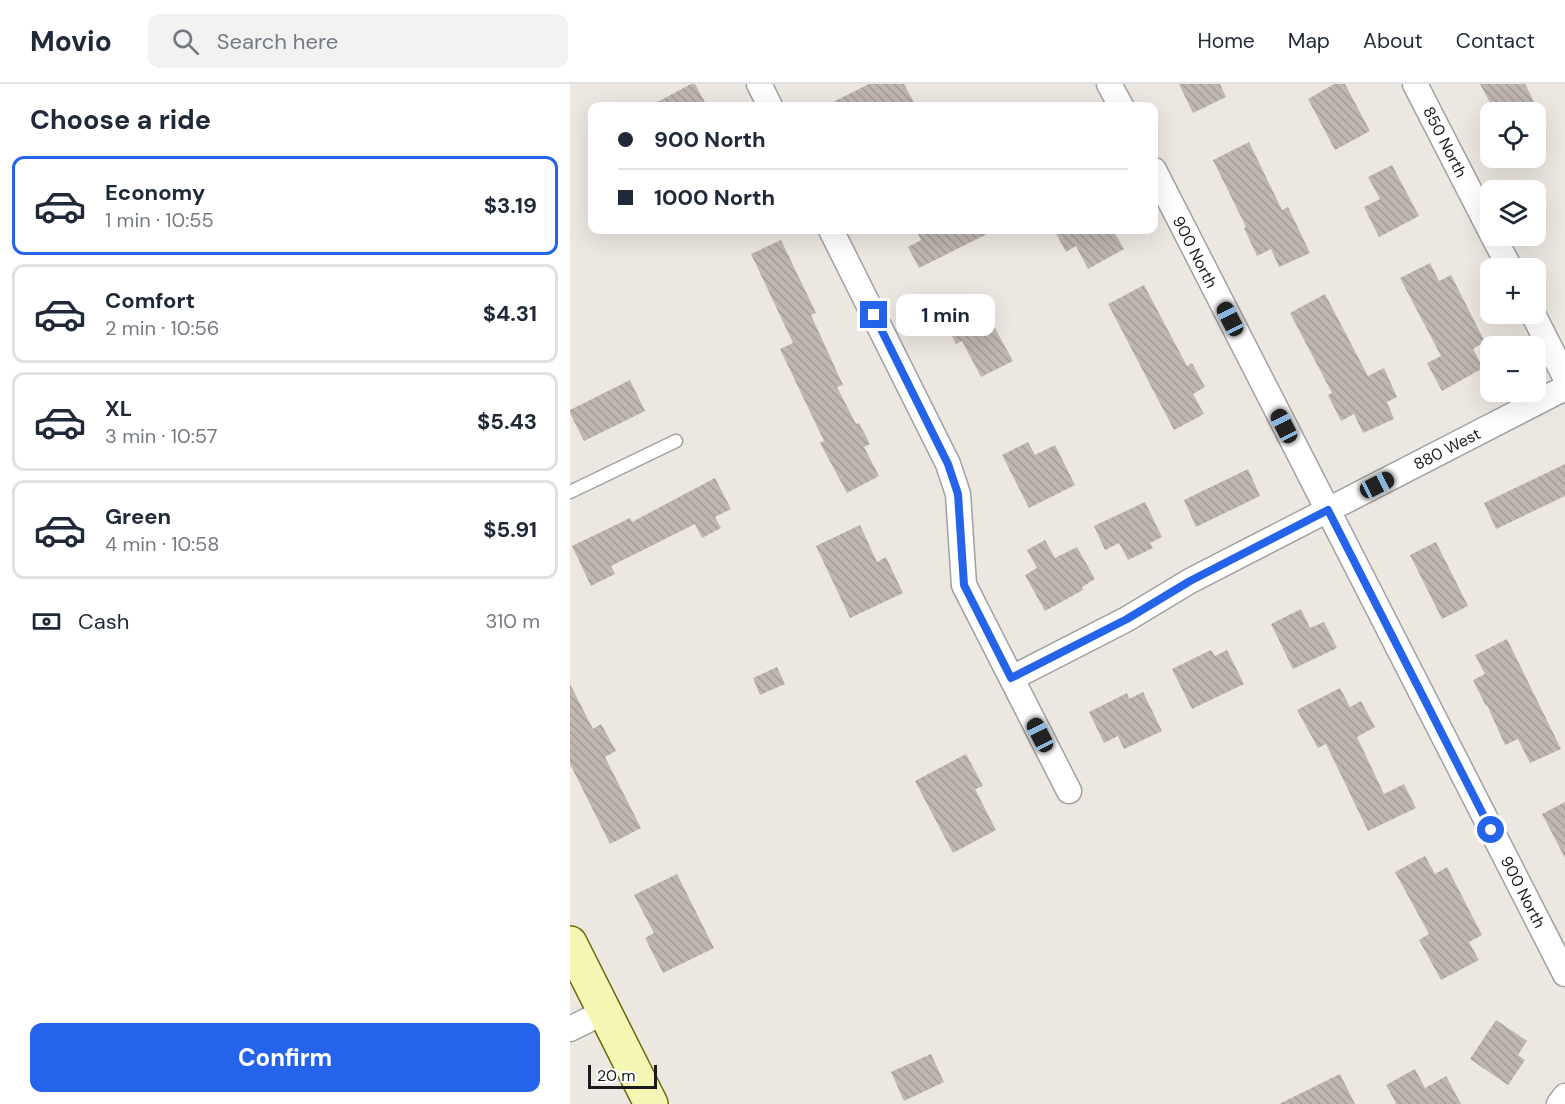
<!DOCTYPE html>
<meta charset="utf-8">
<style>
:root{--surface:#fff;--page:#f2f2f3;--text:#1f2937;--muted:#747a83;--line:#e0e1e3;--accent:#2563eb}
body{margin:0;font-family:"DM Sans",sans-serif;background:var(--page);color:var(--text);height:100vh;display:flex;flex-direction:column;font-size:22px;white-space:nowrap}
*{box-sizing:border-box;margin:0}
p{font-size:20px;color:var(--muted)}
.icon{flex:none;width:33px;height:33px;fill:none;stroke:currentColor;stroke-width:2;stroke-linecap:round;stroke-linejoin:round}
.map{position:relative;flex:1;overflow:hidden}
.drawer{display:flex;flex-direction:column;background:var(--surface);width:570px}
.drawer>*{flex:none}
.top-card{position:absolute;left:18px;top:18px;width:570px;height:132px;border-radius:12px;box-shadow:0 6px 24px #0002;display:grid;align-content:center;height:132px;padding:0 30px;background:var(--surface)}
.fabs{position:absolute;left:910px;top:18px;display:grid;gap:12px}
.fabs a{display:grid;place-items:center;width:66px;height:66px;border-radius:12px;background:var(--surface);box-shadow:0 6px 24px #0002;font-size:30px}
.scale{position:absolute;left:18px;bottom:15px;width:69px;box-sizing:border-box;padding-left:6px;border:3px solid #1a1a1a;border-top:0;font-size:16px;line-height:21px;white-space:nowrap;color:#1a1a1a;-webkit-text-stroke:4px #fff;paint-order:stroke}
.end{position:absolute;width:27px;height:27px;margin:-14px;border:8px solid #2563eb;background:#fff;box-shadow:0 0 0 3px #fff}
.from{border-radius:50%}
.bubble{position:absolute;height:42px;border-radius:12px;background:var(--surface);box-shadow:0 6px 24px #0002;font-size:20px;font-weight:700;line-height:42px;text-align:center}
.car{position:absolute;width:18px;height:36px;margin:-18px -9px;border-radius:8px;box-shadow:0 0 4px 2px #0007;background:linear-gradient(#222 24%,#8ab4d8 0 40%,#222 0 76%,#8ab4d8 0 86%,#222 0)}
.top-card b{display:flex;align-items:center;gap:21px;height:57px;font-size:22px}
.top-card b+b{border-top:2px solid var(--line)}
.top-card i{width:15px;height:15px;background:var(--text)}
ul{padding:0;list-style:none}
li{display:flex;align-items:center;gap:18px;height:99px;margin:0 12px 9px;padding:0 18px;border:3px solid var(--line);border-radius:12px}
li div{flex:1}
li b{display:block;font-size:22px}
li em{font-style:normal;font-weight:700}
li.on{border-color:var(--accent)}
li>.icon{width:54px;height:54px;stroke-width:1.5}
h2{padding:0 30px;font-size:27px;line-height:72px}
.pay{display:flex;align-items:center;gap:15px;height:66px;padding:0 30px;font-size:22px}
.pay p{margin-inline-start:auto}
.cta{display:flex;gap:12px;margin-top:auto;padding:12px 30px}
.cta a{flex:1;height:69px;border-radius:12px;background:var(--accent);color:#fff;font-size:24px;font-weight:700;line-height:69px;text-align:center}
header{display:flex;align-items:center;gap:36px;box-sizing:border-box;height:84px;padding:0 30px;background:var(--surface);border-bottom:2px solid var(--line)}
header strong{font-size:28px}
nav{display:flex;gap:33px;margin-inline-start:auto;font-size:21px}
.search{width:420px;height:54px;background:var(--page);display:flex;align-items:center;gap:15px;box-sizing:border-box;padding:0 21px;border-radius:12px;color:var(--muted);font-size:22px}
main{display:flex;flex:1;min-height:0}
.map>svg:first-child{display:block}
.building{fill:url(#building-back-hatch)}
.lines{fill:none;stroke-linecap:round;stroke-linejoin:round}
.lane-casing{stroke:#a1a1a1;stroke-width:15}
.street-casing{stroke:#a1a1a1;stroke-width:27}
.secondary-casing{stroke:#646a09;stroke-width:36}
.lane{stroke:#fff;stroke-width:12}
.street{stroke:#fff;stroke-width:24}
.secondary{stroke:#f6f6b4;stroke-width:33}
.route{stroke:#2563eb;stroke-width:8}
.labels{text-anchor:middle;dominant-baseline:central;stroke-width:4.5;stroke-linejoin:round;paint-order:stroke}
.street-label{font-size:16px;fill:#1a1a1a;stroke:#fff}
</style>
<header>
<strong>Movio</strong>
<div class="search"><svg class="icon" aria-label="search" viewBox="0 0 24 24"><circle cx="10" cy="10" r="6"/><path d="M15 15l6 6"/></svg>Search here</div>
<nav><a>Home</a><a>Map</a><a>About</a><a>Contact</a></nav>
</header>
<main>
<section class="drawer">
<h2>Choose a ride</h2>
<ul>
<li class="on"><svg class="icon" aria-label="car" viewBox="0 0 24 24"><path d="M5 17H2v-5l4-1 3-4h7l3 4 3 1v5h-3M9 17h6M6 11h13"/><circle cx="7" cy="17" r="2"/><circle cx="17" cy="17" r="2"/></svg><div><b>Economy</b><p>1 min · 10:55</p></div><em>$3.19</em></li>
<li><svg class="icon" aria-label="car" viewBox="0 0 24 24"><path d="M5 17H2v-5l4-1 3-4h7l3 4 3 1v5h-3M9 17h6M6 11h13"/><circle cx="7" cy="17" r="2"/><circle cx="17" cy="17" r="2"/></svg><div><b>Comfort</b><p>2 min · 10:56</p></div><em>$4.31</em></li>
<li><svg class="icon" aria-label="car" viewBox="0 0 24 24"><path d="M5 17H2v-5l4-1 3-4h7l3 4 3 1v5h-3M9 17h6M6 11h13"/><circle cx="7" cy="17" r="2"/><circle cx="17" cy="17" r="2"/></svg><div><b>XL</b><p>3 min · 10:57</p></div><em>$5.43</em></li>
<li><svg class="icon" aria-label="car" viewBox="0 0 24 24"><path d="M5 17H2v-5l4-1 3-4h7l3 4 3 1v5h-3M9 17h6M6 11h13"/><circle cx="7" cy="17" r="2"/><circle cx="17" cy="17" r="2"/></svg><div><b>Green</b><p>4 min · 10:58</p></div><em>$5.91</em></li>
</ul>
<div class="pay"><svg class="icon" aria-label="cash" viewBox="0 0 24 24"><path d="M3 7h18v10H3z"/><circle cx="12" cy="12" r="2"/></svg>Cash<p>310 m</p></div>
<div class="cta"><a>Confirm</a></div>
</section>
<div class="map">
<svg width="995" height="1020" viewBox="0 0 995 1020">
<defs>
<pattern id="building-back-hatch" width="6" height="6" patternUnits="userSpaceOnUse" patternTransform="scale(1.5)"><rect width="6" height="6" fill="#c0b6b0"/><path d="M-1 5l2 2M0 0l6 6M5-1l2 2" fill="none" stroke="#a49c97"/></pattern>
</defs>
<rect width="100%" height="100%" fill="#ece7e0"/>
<g class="building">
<polygon points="121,0 125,0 137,22 80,22"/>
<polygon points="299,0 334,0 346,22 255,22"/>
<polygon points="609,0 650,0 656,13 623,29"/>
<polygon points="764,0 775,0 800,47 765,66 738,15"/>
<polygon points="910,0 955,0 969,28 925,28"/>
<polygon points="679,58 712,126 718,123 740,169 709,183 701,165 687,172 674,144 676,143 643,76"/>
<polygon points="822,81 849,132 809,153 794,123 810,115 798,93"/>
<polygon points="346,146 425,146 349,184 338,163 351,156"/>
<polygon points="484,146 543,146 554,165 518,185 506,162 496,168"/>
<polygon points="211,156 246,229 241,231 273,301 267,303 286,340 289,339 300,360 294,363 309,392 277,409 250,359 254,357 210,265 223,259 181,170"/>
<polygon points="860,179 869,197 881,191 915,258 903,265 913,284 872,307 857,279 871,272 830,194"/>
<polygon points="574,201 617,282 622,279 635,303 623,310 634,330 604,346 538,220"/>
<polygon points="755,210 798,292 814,284 827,313 817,318 824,335 793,349 784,330 771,337 758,311 762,309 720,229"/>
<polygon points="410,217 443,277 411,293 392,257 386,260 374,236"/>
<polygon points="60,296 75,327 14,357 0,329 0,326"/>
<polygon points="458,358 465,371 485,361 505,401 459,424 432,371"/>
<polygon points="995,380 995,412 926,445 914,419"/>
<polygon points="678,385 690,412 626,443 614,416"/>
<polygon points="145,394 161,425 145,433 151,444 132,454 125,440 41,482 45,490 21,502 2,462 60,434 62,438"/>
<polygon points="575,418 592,453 580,459 583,464 558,476 549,459 535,466 524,442"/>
<polygon points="290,441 307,478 316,473 333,509 280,534 246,462"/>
<polygon points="475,456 485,474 507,463 525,495 512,503 513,506 475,527 455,491 467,484 457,466"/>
<polygon points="866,458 898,522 872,535 840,471"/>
<polygon points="731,525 740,544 754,538 767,564 723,585 701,540"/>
<polygon points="937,555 991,665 960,679 948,655 935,661 917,621 916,622 903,596 915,590 905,571"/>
<polygon points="641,566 645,572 657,566 674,600 622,625 602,585"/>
<polygon points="207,583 215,600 190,611 183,594"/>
<polygon points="0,600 23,645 31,640 46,667 35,673 71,744 40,760 0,680"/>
<polygon points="770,604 780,623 791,617 805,643 787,653 814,710 834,700 846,724 798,747 756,660 748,664 727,626"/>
<polygon points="573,608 592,647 554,665 548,652 534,659 519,628 557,609 559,615"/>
<polygon points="396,670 413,702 405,705 426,746 383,769 345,697"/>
<polygon points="995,718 995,774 972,730"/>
<polygon points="855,772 865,790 877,783 912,851 899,858 909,876 871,896 849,856 859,850 825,788"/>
<polygon points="107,790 144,864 93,889 75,854 84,849 64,811"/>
<polygon points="926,936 957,957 948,971 955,976 938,1001 900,975"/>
<polygon points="361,970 374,998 334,1017 321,988"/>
<polygon points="845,985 855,1004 876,992 891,1020 825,1020 826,1019 816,1001"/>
<polygon points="770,990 785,1020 709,1020"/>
</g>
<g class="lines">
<g class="lane-casing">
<polyline id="lane" points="0,408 106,357"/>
</g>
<g class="street-casing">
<g id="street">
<polyline points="189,0 200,22"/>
<polyline points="539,0 551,22"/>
<polyline points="845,0 921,148"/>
<polyline points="584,86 995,890"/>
<polyline points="261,146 378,380 388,410 394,501 499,707"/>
<polyline points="923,152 940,184"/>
<polyline points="963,230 995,293"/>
<polyline points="442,594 557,535 620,497 995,304"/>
<polyline points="0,945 34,928"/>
<polyline points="989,1020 995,1012"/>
</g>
</g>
<g class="secondary-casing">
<polyline id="secondary" points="0,859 81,1020"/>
</g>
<use href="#lane" class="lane"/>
<use href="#street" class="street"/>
<use href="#secondary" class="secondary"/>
</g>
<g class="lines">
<polyline class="route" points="304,231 378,380 388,410 394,501 441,594 557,535 620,497 758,426 921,746"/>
</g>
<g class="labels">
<g class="street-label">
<text transform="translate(875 58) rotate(63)">850 North</text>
<text transform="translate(625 168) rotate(63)">900 North</text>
<text transform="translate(877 365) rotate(-27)">880 West</text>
<text transform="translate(953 808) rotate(63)">900 North</text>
</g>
</g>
</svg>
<div class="fabs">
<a><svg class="icon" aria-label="locate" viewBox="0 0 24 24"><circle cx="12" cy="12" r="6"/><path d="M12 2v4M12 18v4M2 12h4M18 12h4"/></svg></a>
<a><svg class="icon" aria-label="layers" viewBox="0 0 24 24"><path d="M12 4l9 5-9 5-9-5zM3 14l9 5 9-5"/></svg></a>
<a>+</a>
<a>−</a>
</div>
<div class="scale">20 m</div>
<i class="end from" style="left:921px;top:746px"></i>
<i class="end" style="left:304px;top:231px"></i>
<div class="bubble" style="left:326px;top:210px;width:99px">1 min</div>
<i class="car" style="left:660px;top:235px;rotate:333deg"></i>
<i class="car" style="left:714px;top:342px;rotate:333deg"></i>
<i class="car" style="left:807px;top:401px;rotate:63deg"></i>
<i class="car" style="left:470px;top:651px;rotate:333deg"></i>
<div class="top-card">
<b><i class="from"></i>900 North</b>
<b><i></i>1000 North</b>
</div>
</div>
</main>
